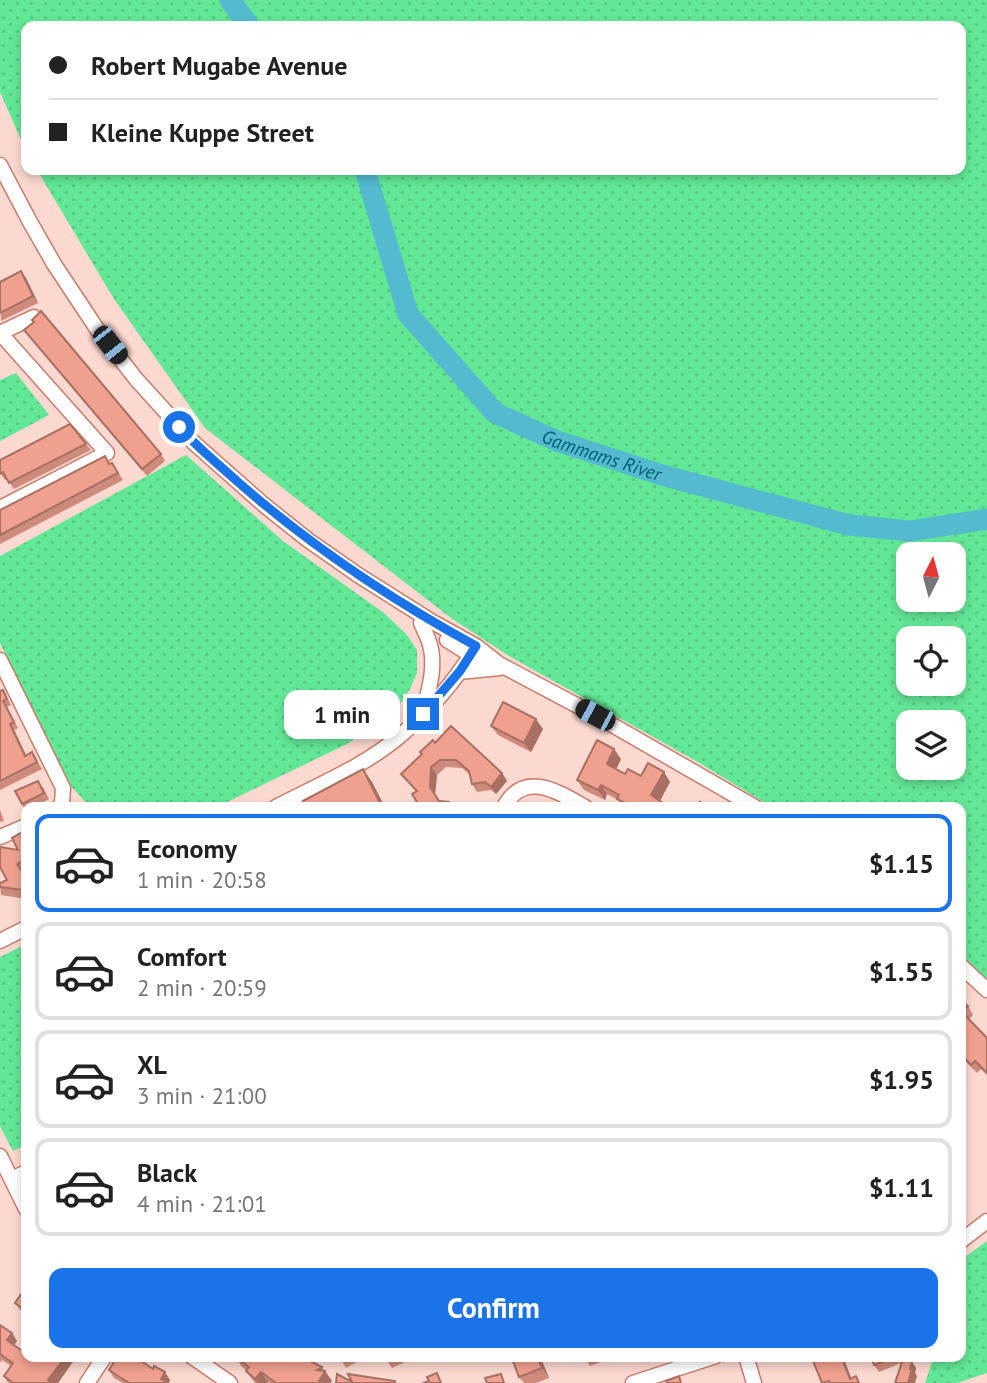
<!DOCTYPE html>
<meta charset="utf-8">
<style>
:root{--surface:#fff;--page:#f6f6f6;--text:#222;--muted:#767676;--line:#e0e0e0;--accent:#1a73e8}
body{margin:0;font-family:"PT Sans",sans-serif;background:var(--page);color:var(--text);height:100vh;display:flex;flex-direction:column;font-size:26px;white-space:nowrap}
*{box-sizing:border-box;margin:0}
p{font-size:23px;color:var(--muted)}
.icon{flex:none;width:38px;height:38px;fill:none;stroke:currentColor;stroke-width:2;stroke-linecap:round;stroke-linejoin:round}
.map{position:relative;flex:1;overflow:hidden}
.sheet{position:absolute;left:21px;top:802px;width:945px;height:560px;display:flex;flex-direction:column;background:var(--surface);border-radius:14px;box-shadow:0 4px 10px #0003}
.sheet>*{flex:none}
.hud{position:absolute;left:21px;top:21px;width:945px;height:154px;border-radius:14px;box-shadow:0 4px 10px #0003;display:grid;align-content:center;height:154px;padding:0 28px;background:var(--surface)}
.needle{width:46px;rotate:6deg}
.tools{position:absolute;left:896px;top:542px;display:grid;gap:14px}
.tools a{display:grid;place-items:center;width:70px;height:70px;border-radius:14px;background:var(--surface);box-shadow:0 4px 10px #0003;font-size:35px}
.end{position:absolute;width:32px;height:32px;margin:-16px;border:9px solid #1a73e8;background:#fff;box-shadow:0 0 0 4px #fff}
.from{border-radius:50%}
.bubble{position:absolute;height:49px;border-radius:14px;background:var(--surface);box-shadow:0 4px 10px #0003;font-size:23px;font-weight:600;line-height:49px;text-align:center}
.car{position:absolute;width:21px;height:42px;margin:-21px -10px;border-radius:9px;box-shadow:0 0 5px 2px #0007;background:linear-gradient(#222 24%,#8ab4d8 0 40%,#222 0 76%,#8ab4d8 0 86%,#222 0)}
.hud b{display:flex;align-items:center;gap:24px;height:66px;font-size:26px}
.hud b+b{border-top:2px solid var(--line)}
.hud i{width:18px;height:18px;background:var(--text)}
ul{padding:12px 0 0;list-style:none}
li{display:flex;align-items:center;gap:21px;height:98px;margin:0 14px 10px;padding:0 14px;border:4px solid var(--line);border-radius:14px}
li div{flex:1}
li b{display:block;font-size:26px}
li em{font-style:normal;font-weight:600}
li.on{border-color:var(--accent)}
li>.icon{width:63px;height:63px;stroke-width:1.5}
.button{display:flex;gap:14px;margin-top:auto;padding:14px 28px}
.button a{flex:1;height:80px;border-radius:14px;background:var(--accent);color:#fff;font-size:28px;font-weight:600;line-height:80px;text-align:center}
.map>svg:first-child{display:block}
.grass{fill:url(#grass-dots);fill-rule:evenodd}
.lines{fill:none;stroke-linecap:round;stroke-linejoin:round}
.river{stroke:#54bad0;stroke-width:21}
.minor-casing{stroke:#ca7c6a;stroke-width:17}
.minor{stroke:#fff;stroke-width:14}
.wall{fill:#ce8a7a}
.shaded-wall{fill:#a87063}
.building{fill:#f0a08e;stroke:#a87063;stroke-width:2}
.route{stroke:#1a73e8;stroke-width:9}
.labels{text-anchor:middle;dominant-baseline:central;stroke-width:6;stroke-linejoin:round;paint-order:stroke}
.water-label{font-size:19px;font-style:italic;fill:#005d6d;stroke:#fbeae5}
</style>
<div class="map">
<svg width="987" height="1383" viewBox="0 0 987 1383">
<defs>
<pattern id="grass-dots" width="8" height="8" patternUnits="userSpaceOnUse" patternTransform="scale(1.75)"><rect width="8" height="8" fill="#62e796"/><path d="M2 2h.1M6 6h.1" fill="none" stroke="#56c681" stroke-width="1.8" stroke-linecap="round"/></pattern>
</defs>
<rect width="100%" height="100%" fill="#fbd8d0"/>
<g class="grass">
<path d="M 0,0 L 987,0 L 987,981 L 961,954 L 961,807 L 772,807 L 696,761 L 509,656 L 451,618 L 205,428 L 114,299 L 37,170 L 961,170 L 961,26 L 26,26 L 26,151 L 0,92 ZM 908,555 L 954,555 L 954,600 L 908,600 ZM 908,639 L 954,639 L 954,684 L 908,684 ZM 908,723 L 954,723 L 954,768 L 908,768 Z"/>
<polygon points="16,373 49,415 0,441 0,380"/>
<polygon points="186,455 283,541 384,613 406,634 417,650 417,673 410,689 400,704 382,722 347,744 217,807 90,807 70,785 0,643 0,556"/>
<polygon points="26,944 26,1145 13,1151 0,1126 0,957"/>
<polygon points="987,1241 987,1373 957,1383 925,1383 934,1356 961,1356 961,1260"/>
</g>
<g class="lines">
<g class="river">
<polyline points="230,0 249,26"/>
<path id="s1" d="M 365,170 L 408,314 L 495,413 L 557,441 L 662,475 L 849,525 L 910,531 L 987,519"/>
</g>
<g class="minor-casing">
<g id="minor">
<polyline points="0,165 30,222 54,264 97,329 136,379 194,443 264,505 308,540 358,575 431,621 476,646 499,664 595,715 755,807"/>
<polyline points="0,333 107,453 0,508"/>
<polyline points="0,333 34,317"/>
<path d="M 421,623 C 424,630 428,637 430,645 C 436,666 429,689 424,709"/>
<polyline points="447,640 471,655 491,661"/>
<polyline points="0,660 63,788 62,803 59,807"/>
<polyline points="459,672 500,668"/>
<path d="M 276,807 C 318,785 365,766 401,735 C 429,711 455,681 474,650"/>
<path d="M 504,807 C 524,770 557,791 585,807"/>
<polyline points="0,837 26,826"/>
<polyline points="0,941 26,928"/>
<polyline points="961,966 987,990"/>
<polyline points="0,1156 26,1209"/>
<polyline points="12,1179 26,1172"/>
<polyline points="961,1241 987,1221"/>
<polyline points="191,1356 230,1383"/>
<polyline points="746,1356 754,1383"/>
<polyline points="87,1383 105,1356"/>
<polyline points="633,1383 716,1356"/>
</g>
</g>
<use href="#minor" class="minor"/>
</g>
<g class="wall">
<polygon points="26,278 38,303 1,321 0,282"/>
<polygon points="24,330 161,454 165,461 147,476"/>
<polygon points="86,444 91,450 14,489 7,479 5,480 0,473"/>
<polygon points="112,463 123,480 0,544 0,510"/>
<polygon points="3,690 11,705 7,707 18,728 14,730 26,755 32,752 42,769 0,790 0,691"/>
<polygon points="451,726 502,773 507,781 496,794 491,790 477,792 472,784 470,775 462,768 446,767 437,775 435,795 439,801 449,802 452,807 420,807 412,794 416,791 401,774 422,754 420,752 433,740 435,743"/>
<polygon points="491,726 543,729 531,752 498,735"/>
<polygon points="621,759 616,769 625,774 670,782 660,801 669,807 623,807 618,800 607,794 605,800 584,790 577,780"/>
<polygon points="43,787 49,799 35,807 26,807 26,811 22,804"/>
<polygon points="0,810 4,821 0,822"/>
<polygon points="26,830 26,871 23,873 26,878 26,899 1,895 0,883 7,880"/>
<polygon points="961,1000 968,1006 973,1015 969,1019 987,1038 987,1075 981,1069 977,1073 961,1057"/>
<polygon points="26,1287 26,1315 21,1311 15,1303"/>
<polygon points="0,1325 12,1333 17,1341 14,1345 25,1353 77,1356 58,1383 8,1383 4,1376 11,1366 2,1360 0,1363"/>
<polygon points="339,1356 367,1356 346,1368"/>
<polygon points="384,1356 416,1356 408,1360 405,1357 405,1362 392,1368"/>
<polygon points="445,1356 457,1356 448,1360"/>
<polygon points="540,1356 549,1378 536,1383 524,1383 519,1377"/>
<polygon points="583,1356 618,1356 590,1366"/>
<polygon points="871,1356 902,1356 904,1359 912,1362 916,1368 915,1373 917,1376 901,1363 879,1372 874,1365"/>
<polygon points="235,1357 322,1367 332,1381 330,1383 269,1383 268,1382 267,1383 255,1383 246,1371 246,1370 242,1367"/>
<polygon points="109,1370 170,1380 169,1383 123,1383 114,1378"/>
</g>
<g class="shaded-wall">
<polygon points="21,271 26,278 38,303 33,296"/>
<polygon points="536,719 543,729 531,752 524,743"/>
<polygon points="10,724 14,730 29,762 25,756"/>
<polygon points="614,749 621,759 614,774 607,764"/>
<polygon points="431,767 437,775 435,795 430,787"/>
<polygon points="363,769 372,782 385,807 382,807"/>
<polygon points="664,772 670,782 658,804 651,795"/>
<polygon points="502,773 507,781 496,794 491,787"/>
<polygon points="601,785 607,794 605,800 598,790"/>
<polygon points="17,864 26,878 26,895 23,890"/>
<polygon points="12,1333 17,1341 12,1348 7,1340"/>
<polygon points="66,1356 77,1356 58,1383 49,1383 48,1380"/>
<polygon points="537,1356 540,1356 549,1378 542,1368"/>
<polygon points="841,1356 843,1356 853,1383 850,1379"/>
<polygon points="912,1362 916,1368 915,1373 917,1376 915,1383 908,1383 910,1369"/>
<polygon points="325,1371 332,1381 330,1383 318,1383"/>
<polygon points="165,1372 170,1380 168,1383 161,1379"/>
<polygon points="261,1372 268,1382 267,1383 258,1383 255,1379"/>
</g>
<g class="building">
<polygon points="21,271 33,296 0,313 0,282"/>
<polygon points="41,311 161,454 142,469 24,330 34,322 32,320"/>
<polygon points="70,424 86,444 9,483 3,472 0,474 0,460"/>
<polygon points="105,456 109,464 112,463 118,473 0,535 0,510"/>
<polygon points="3,690 7,699 3,701 14,722 10,724 25,756 32,752 37,762 0,781 0,691"/>
<polygon points="503,702 536,719 524,743 491,726"/>
<polygon points="451,726 502,773 491,787 485,782 472,784 469,771 456,760 440,760 431,767 430,787 439,801 449,802 449,807 420,807 412,794 417,791 401,774 422,754 420,752 433,740 435,743"/>
<polygon points="597,740 614,749 607,764 625,774 628,769 641,776 648,763 664,772 651,795 669,807 633,807 617,799 619,795 601,785 598,790 577,780"/>
<polygon points="363,769 382,807 304,807 306,806 303,801"/>
<polygon points="38,781 44,793 22,804 15,791"/>
<polygon points="700,802 710,807 698,807"/>
<polygon points="26,830 26,859 17,864 25,876 23,890 0,887 0,883 7,880 0,867 0,847 18,850 12,838"/>
<polygon points="961,1000 968,1006 962,1012 987,1038 987,1073 975,1061 971,1065 961,1054"/>
<polygon points="26,1287 26,1311 15,1303"/>
<polygon points="0,1325 12,1333 7,1340 25,1353 26,1352 26,1356 66,1356 48,1380 50,1381 49,1383 13,1383 4,1376 13,1363 0,1354"/>
<polygon points="118,1356 134,1356 153,1369 154,1366 165,1372 161,1379 169,1383 129,1383 109,1370"/>
<polygon points="236,1356 301,1356 322,1367 317,1370 325,1371 318,1383 276,1383 261,1372 255,1379 246,1371 249,1367 235,1357"/>
<polygon points="511,1356 537,1356 542,1368 519,1377"/>
<polygon points="811,1356 841,1356 850,1379 856,1376 859,1383 829,1383 829,1381 822,1383"/>
<polygon points="871,1356 899,1356 874,1365"/>
<polygon points="903,1359 912,1362 910,1369 912,1369 908,1383 895,1383"/>
<polygon points="437,1373 441,1383 423,1383 429,1381 427,1377"/>
<polygon points="337,1374 352,1382 348,1374 395,1381 395,1383 336,1383"/>
<polygon points="501,1374 504,1383 487,1383 485,1378"/>
<polygon points="679,1376 681,1383 667,1383 666,1381"/>
</g>
<g class="lines">
<path class="route" d="M 179,427 C 197,447 218,464 238,482 C 312,547 390,599 476,646 L 460,671 L 423,714"/>
</g>
<g class="labels">
<g class="water-label">
<text stroke="none"><textPath href="#s1" startOffset="397">Gammams River</textPath></text>
</g>
</g>
</svg>
<div class="tools">
<a><svg class="needle" viewBox="-14 -14 28 28"><path d="M0-13l5 13h-10z" fill="#e53935"/><path d="M0 13l5-13h-10z" fill="#767676"/></svg></a>
<a><svg class="icon" aria-label="locate" viewBox="0 0 24 24"><circle cx="12" cy="12" r="6"/><path d="M12 2v4M12 18v4M2 12h4M18 12h4"/></svg></a>
<a><svg class="icon" aria-label="layers" viewBox="0 0 24 24"><path d="M12 4l9 5-9 5-9-5zM3 14l9 5 9-5"/></svg></a>
</div>
<i class="end from" style="left:179px;top:427px"></i>
<i class="end" style="left:423px;top:714px"></i>
<div class="bubble" style="left:284px;top:690px;width:116px">1 min</div>
<i class="car" style="left:110px;top:345px;rotate:142deg"></i>
<i class="car" style="left:595px;top:715px;rotate:298deg"></i>
<div class="hud">
<b><i class="from"></i>Robert Mugabe Avenue</b>
<b><i></i>Kleine Kuppe Street</b>
</div>
<section class="sheet">
<ul>
<li class="on"><svg class="icon" aria-label="car" viewBox="0 0 24 24"><path d="M5 17H2v-5l4-1 3-4h7l3 4 3 1v5h-3M9 17h6M6 11h13"/><circle cx="7" cy="17" r="2"/><circle cx="17" cy="17" r="2"/></svg><div><b>Economy</b><p>1 min · 20:58</p></div><em>$1.15</em></li>
<li><svg class="icon" aria-label="car" viewBox="0 0 24 24"><path d="M5 17H2v-5l4-1 3-4h7l3 4 3 1v5h-3M9 17h6M6 11h13"/><circle cx="7" cy="17" r="2"/><circle cx="17" cy="17" r="2"/></svg><div><b>Comfort</b><p>2 min · 20:59</p></div><em>$1.55</em></li>
<li><svg class="icon" aria-label="car" viewBox="0 0 24 24"><path d="M5 17H2v-5l4-1 3-4h7l3 4 3 1v5h-3M9 17h6M6 11h13"/><circle cx="7" cy="17" r="2"/><circle cx="17" cy="17" r="2"/></svg><div><b>XL</b><p>3 min · 21:00</p></div><em>$1.95</em></li>
<li><svg class="icon" aria-label="car" viewBox="0 0 24 24"><path d="M5 17H2v-5l4-1 3-4h7l3 4 3 1v5h-3M9 17h6M6 11h13"/><circle cx="7" cy="17" r="2"/><circle cx="17" cy="17" r="2"/></svg><div><b>Black</b><p>4 min · 21:01</p></div><em>$1.11</em></li>
</ul>
<div class="button"><a>Confirm</a></div>
</section>
</div>
